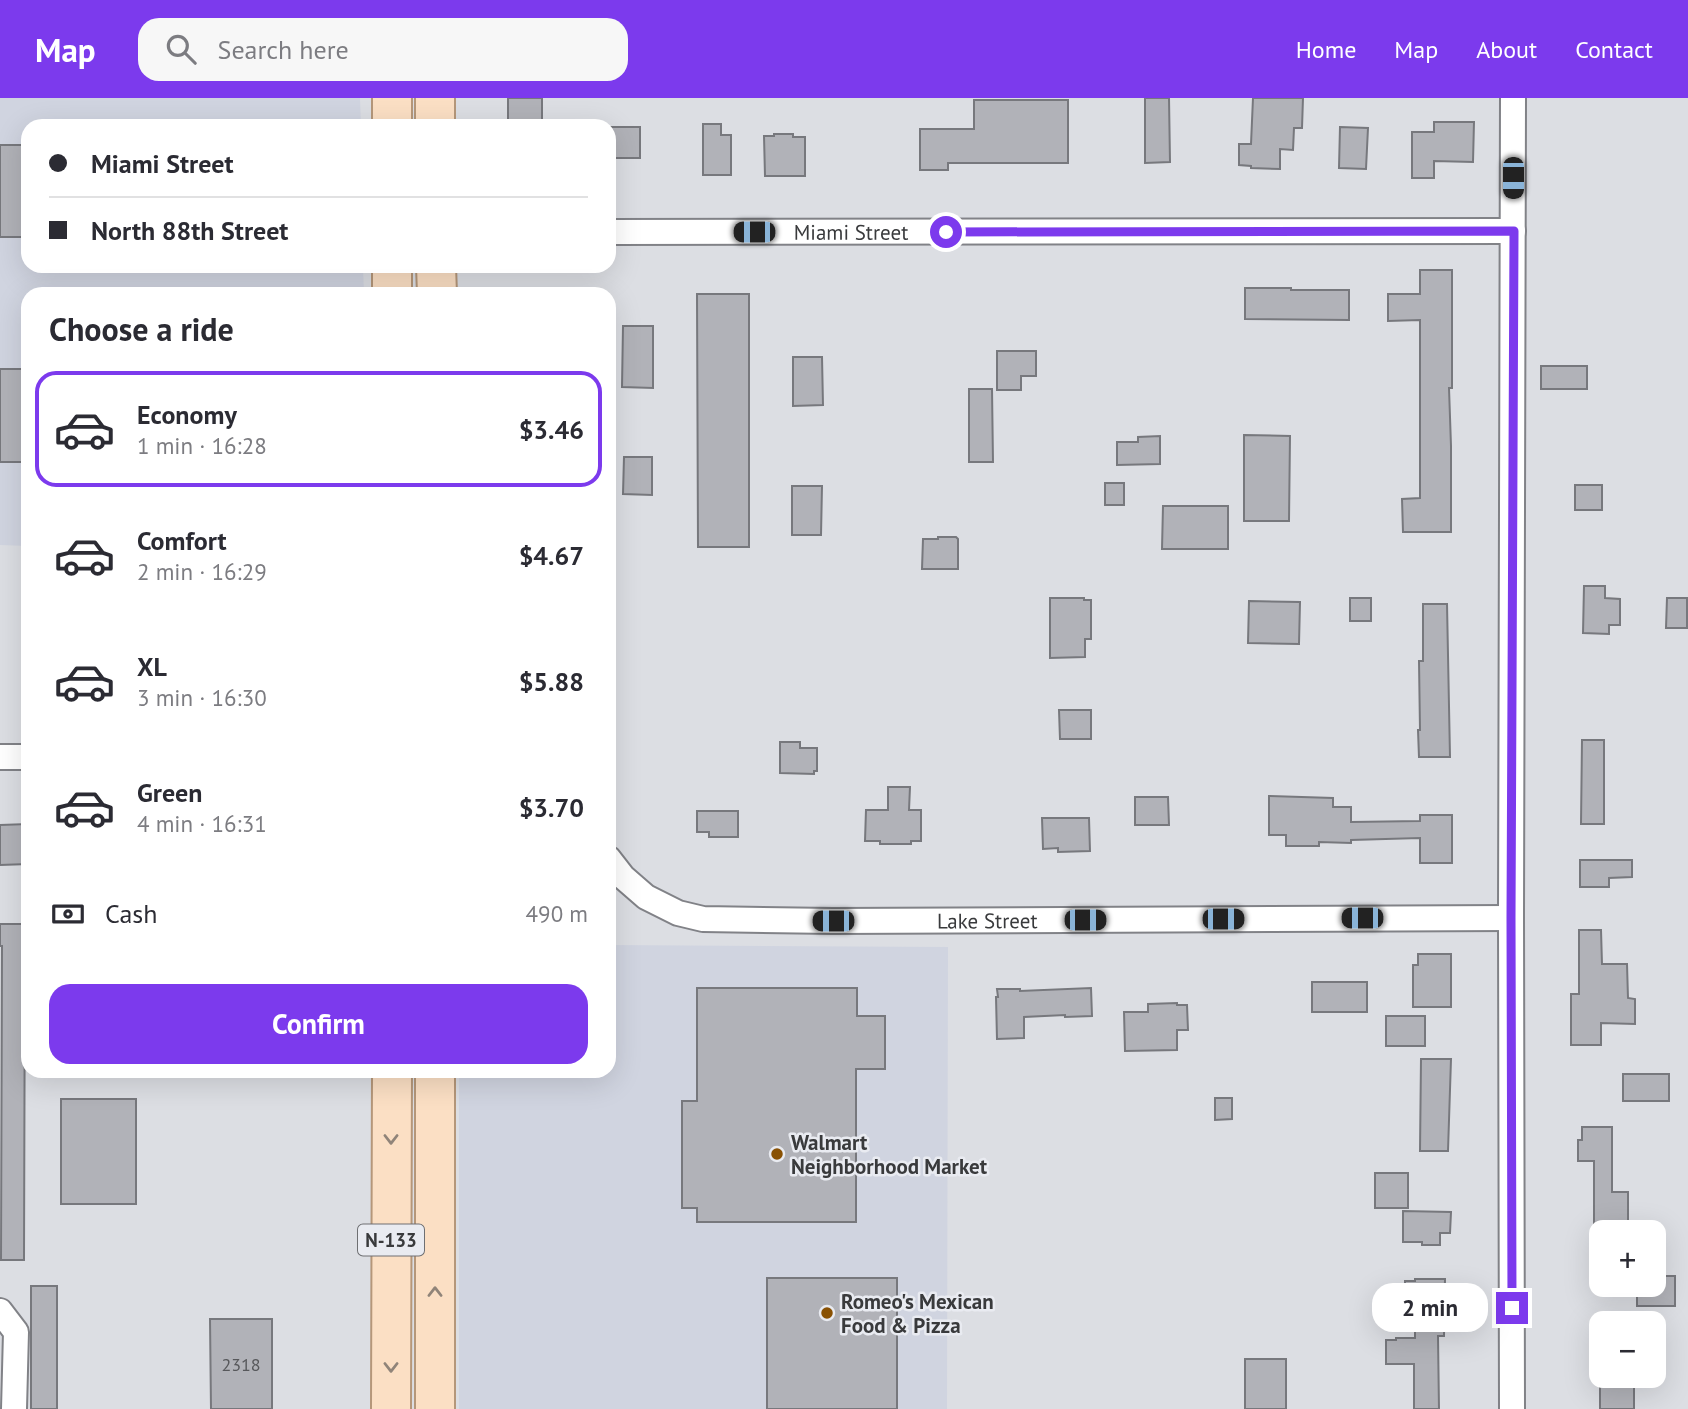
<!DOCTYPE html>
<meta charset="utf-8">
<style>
:root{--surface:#fff;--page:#f7f7f7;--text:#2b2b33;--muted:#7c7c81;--line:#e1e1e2;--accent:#7c3aed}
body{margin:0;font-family:"PT Sans",sans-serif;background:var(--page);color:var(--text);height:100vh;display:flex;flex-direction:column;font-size:26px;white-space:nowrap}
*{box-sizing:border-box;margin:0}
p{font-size:23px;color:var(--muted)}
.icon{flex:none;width:38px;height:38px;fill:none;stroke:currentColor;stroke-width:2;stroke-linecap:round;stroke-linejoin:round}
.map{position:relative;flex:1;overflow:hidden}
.sheet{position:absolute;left:21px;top:189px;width:595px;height:791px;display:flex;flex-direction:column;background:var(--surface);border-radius:21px;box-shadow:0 7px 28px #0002}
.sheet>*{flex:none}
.top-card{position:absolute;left:21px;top:21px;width:595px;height:154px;border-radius:21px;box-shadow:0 7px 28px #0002;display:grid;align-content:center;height:154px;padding:0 28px;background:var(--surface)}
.controls{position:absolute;left:1589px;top:1122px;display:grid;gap:14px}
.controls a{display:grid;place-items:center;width:77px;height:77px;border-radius:14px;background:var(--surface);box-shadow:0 7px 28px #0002;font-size:35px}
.end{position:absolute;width:32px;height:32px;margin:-16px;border:9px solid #7c3aed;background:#fff;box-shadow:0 0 0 4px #fff}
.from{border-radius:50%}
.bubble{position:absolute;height:49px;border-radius:21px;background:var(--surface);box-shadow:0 7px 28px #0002;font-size:23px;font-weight:700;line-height:49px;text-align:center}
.car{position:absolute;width:21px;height:42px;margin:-21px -10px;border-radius:9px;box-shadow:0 0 5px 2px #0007;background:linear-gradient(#222 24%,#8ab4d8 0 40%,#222 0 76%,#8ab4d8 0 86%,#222 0)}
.top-card b{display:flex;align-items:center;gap:24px;height:66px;font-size:26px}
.top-card b+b{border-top:2px solid var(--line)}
.top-card i{width:18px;height:18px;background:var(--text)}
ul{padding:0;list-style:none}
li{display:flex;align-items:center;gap:21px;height:116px;margin:0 14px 10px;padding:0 14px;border:4px solid transparent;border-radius:21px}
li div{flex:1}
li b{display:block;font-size:26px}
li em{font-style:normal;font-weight:700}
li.active{border-color:var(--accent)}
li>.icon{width:63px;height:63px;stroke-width:1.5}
h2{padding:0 28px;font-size:32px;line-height:84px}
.pay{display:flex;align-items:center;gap:18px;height:77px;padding:0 28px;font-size:26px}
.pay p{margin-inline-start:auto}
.cta{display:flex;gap:14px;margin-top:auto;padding:14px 28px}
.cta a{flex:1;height:80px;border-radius:21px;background:var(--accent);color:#fff;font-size:28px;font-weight:700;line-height:80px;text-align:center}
header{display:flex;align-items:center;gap:42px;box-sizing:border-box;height:98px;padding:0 35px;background:var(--accent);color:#fff}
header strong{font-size:33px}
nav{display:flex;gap:38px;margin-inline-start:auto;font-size:24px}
.search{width:490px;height:63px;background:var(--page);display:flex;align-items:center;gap:18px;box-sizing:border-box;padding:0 24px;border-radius:21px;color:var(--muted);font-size:26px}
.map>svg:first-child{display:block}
.built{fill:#d0d4e0}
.building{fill:#b1b2b8;stroke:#77787d;stroke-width:2}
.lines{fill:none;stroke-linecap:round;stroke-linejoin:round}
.street-casing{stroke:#818287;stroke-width:28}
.primary-casing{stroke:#b5977a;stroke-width:42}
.street{stroke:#fff;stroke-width:24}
.primary{stroke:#fbdfc4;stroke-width:38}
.oneway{stroke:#908479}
.route{stroke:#7c3aed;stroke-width:9}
.poi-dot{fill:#895103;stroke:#e9ebf1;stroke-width:2.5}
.labels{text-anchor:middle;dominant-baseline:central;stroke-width:5;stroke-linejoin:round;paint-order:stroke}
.number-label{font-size:18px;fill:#57585b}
.shield{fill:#e9ebf1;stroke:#6e6f72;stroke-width:2}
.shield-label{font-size:19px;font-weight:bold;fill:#393a3c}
.street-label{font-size:21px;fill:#393a3c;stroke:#e9ebf1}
.poi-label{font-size:21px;font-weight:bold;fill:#393a3c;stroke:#e9ebf1;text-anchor:start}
</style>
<header>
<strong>Map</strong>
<div class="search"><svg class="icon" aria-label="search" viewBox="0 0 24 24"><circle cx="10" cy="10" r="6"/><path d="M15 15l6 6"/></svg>Search here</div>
<nav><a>Home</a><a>Map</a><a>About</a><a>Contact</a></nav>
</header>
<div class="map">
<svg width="1688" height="1311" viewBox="0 0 1688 1311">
<rect width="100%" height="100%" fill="#dcdee3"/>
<g class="built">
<polygon points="0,0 360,0 361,28 28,28 28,168 363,168 364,196 28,196 28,448 0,447"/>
<polygon points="609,847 948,849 947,1311 459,1311 459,973 609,973"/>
</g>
<g class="building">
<rect x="508" y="0" width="34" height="28"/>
<polygon points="1145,0 1169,0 1170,64 1145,65"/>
<polygon points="1253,0 1303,0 1302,30 1294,30 1293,52 1280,51 1280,71 1251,70 1251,68 1239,67 1239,46 1251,46"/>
<polygon points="974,2 1068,2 1068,65 948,65 948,72 920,72 920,31 974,31"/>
<polygon points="1434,24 1474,24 1473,64 1434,63 1434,80 1412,80 1412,34 1434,34"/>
<polygon points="703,26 721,26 721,37 731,37 731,77 703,77"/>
<rect x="609" y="29" width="31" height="31"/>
<polygon points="1340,29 1368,30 1366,71 1339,70"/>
<polygon points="774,36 793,36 793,39 805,39 805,78 765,78 764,38 774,38"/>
<rect x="0" y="47" width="27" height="92"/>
<polygon points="1420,172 1452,172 1452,290 1449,290 1451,348 1451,434 1403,434 1402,401 1420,400 1420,222 1388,223 1388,196 1420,196"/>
<polygon points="1245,190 1291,190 1291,192 1349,192 1349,222 1245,221"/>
<polygon points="697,196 749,196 749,449 698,449"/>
<polygon points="623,228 653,228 653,290 622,289"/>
<polygon points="997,253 1036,253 1036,278 1021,278 1021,292 997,292"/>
<polygon points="793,259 822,259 823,307 793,308"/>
<rect x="1541" y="268" width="46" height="23"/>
<polygon points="0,271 28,271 28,352 24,352 24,364 0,364"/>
<polygon points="969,291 992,291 993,364 969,364"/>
<polygon points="1244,337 1290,338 1289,423 1244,423"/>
<polygon points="1160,338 1160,366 1117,367 1117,344 1138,344 1138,339"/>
<polygon points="624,359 652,359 652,397 623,396"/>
<rect x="1105" y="385" width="19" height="22"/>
<rect x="1575" y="387" width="27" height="25"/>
<polygon points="792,388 822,388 821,437 792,437"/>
<polygon points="1163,408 1228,408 1228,451 1162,451"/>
<polygon points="938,439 956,439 958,441 958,471 922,471 923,441 938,441"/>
<polygon points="1584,488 1605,488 1605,500 1620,501 1620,527 1609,527 1609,536 1583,535"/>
<polygon points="1050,500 1084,500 1084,502 1091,502 1091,541 1085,541 1085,559 1050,560"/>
<rect x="1350" y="500" width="21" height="23"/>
<polygon points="1667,500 1687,500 1687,530 1666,530"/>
<polygon points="1249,503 1300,504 1299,546 1248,545"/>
<polygon points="1423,506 1447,506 1450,659 1419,659 1418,632 1420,632 1419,563 1423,563"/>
<polygon points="1059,612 1091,612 1091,641 1060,641"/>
<polygon points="1582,642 1604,642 1604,726 1581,726"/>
<polygon points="780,644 800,644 800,650 817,650 817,673 814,673 814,676 780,675"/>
<polygon points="888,689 910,689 909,712 921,712 921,743 911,743 911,746 880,746 880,743 865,743 866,712 888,712"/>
<polygon points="1269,698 1333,700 1333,709 1351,709 1351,724 1420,723 1420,717 1452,717 1452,765 1420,765 1420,740 1351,742 1351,745 1319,744 1319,748 1286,748 1286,737 1269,737"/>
<polygon points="1135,699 1168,699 1169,727 1135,727"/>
<polygon points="697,713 738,713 738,739 709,739 709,734 697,734"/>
<polygon points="1042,720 1089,720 1090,753 1058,754 1058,750 1043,751"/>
<polygon points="28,726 28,766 0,767 0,727"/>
<polygon points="1580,762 1632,762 1632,779 1609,780 1609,789 1580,789"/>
<polygon points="0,826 25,826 24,1162 1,1162 2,848 0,848"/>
<polygon points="1579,832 1601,832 1602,866 1627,866 1628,900 1635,901 1635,926 1601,925 1601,947 1571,947 1571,896 1579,896"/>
<polygon points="1418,856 1451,856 1451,909 1413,909 1413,867 1418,867"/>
<rect x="1312" y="884" width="55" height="30"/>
<polygon points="697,890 857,890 857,918 885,918 885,971 856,971 856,1124 697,1124 697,1110 682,1110 682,1003 697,1003"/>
<polygon points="1091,890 1092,918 1065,919 1065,917 1024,919 1024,940 997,941 996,899 998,899 997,891 1020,891 1020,893"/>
<polygon points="1177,905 1177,907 1187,907 1188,932 1177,932 1177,952 1125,953 1124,914 1148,914 1148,906"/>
<rect x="1386" y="918" width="39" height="30"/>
<polygon points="1421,961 1451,961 1448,1053 1420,1053"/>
<rect x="1623" y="976" width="46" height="27"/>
<polygon points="1215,1000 1232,1000 1232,1021 1215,1022"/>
<rect x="61" y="1001" width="75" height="105"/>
<polygon points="1582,1029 1612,1029 1612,1094 1628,1094 1628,1134 1594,1134 1594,1063 1578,1063 1578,1042 1582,1042"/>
<rect x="1375" y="1075" width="33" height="35"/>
<polygon points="1403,1113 1451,1114 1450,1135 1440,1135 1440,1147 1422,1147 1422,1144 1403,1144"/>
<polygon points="1654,1178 1675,1178 1675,1208 1637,1208 1637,1186 1654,1186"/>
<rect x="767" y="1180" width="130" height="131"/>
<polygon points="1415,1181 1445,1181 1444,1238 1438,1238 1439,1311 1414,1311 1414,1266 1386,1266 1386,1242 1396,1242 1396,1240 1415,1240 1415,1206 1405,1206 1405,1183 1415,1183"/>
<rect x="31" y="1188" width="26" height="123"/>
<polygon points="210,1221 272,1221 272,1311 211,1311"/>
<rect x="1245" y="1261" width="41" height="50"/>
<rect x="1600" y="1278" width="34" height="33"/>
</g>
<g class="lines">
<g class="street-casing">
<g id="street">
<path id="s1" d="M 609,134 L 1513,133"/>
<polyline points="0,659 28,659"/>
<path id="s2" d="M 609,761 L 623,779 L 646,799 L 678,815 L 703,821 L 833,823 L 1511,820"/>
<polyline points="0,1213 16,1234 14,1311"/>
<polyline points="1512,1311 1511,820 1513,0"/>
</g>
</g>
<g class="primary-casing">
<g id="primary">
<polyline points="392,28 392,0"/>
<polyline points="435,28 435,0"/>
<polyline points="436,168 437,196"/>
<polyline points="392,196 392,168"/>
<polyline points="391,1311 392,973"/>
<polyline points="435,1311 435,973"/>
</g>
</g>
<use href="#street" class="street"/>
<use href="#primary" class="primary"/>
</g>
<defs><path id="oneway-chevron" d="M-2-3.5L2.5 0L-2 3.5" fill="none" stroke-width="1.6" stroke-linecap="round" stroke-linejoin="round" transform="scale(1.75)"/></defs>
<g class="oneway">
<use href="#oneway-chevron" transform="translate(391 1041) rotate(90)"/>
<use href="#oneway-chevron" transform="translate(435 1194) rotate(-90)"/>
<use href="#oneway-chevron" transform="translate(391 1269) rotate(90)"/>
</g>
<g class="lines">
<polyline class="route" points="946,134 1514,133 1511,820 1512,1210"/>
</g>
<g class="poi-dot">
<circle cx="777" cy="1056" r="7"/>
<circle cx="827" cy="1215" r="7"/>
</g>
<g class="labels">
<g class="number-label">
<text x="241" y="1266">2318</text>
</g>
<rect class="shield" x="358" y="1126.5" width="66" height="31" rx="5"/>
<g class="shield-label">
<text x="391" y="1142">N-133</text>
</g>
<g class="street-label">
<text stroke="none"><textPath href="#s1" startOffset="242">Miami Street</textPath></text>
<text stroke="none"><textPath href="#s2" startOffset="399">Lake Street</textPath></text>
</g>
<g class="poi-label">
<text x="791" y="1044">Walmart<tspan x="791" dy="24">Neighborhood Market</tspan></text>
<text x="841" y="1203">Romeo's Mexican<tspan x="841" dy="24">Food &amp; Pizza</tspan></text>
</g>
</g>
</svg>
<div class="controls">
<a>+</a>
<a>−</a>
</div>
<i class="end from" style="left:946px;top:134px"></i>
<i class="end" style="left:1512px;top:1210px"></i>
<div class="bubble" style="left:1372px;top:1185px;width:116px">2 min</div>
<i class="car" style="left:1513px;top:80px;rotate:180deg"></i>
<i class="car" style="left:754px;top:134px;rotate:270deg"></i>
<i class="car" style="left:1362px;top:820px;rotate:270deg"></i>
<i class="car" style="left:1223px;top:821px;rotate:90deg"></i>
<i class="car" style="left:1085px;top:822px;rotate:90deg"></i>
<i class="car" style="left:833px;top:823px;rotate:270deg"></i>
<div class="top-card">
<b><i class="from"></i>Miami Street</b>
<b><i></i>North 88th Street</b>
</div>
<section class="sheet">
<h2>Choose a ride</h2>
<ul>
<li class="active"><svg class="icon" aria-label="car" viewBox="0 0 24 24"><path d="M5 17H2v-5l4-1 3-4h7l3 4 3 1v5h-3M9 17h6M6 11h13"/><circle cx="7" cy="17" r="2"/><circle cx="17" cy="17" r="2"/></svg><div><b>Economy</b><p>1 min · 16:28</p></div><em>$3.46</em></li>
<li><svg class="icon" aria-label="car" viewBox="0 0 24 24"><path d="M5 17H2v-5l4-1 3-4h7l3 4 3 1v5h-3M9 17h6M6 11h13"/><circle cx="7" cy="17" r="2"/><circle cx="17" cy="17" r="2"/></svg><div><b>Comfort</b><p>2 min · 16:29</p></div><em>$4.67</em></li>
<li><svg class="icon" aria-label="car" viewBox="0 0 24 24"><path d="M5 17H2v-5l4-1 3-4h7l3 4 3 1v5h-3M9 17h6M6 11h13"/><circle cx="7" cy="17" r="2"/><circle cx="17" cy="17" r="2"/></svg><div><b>XL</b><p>3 min · 16:30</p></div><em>$5.88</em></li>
<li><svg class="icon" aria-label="car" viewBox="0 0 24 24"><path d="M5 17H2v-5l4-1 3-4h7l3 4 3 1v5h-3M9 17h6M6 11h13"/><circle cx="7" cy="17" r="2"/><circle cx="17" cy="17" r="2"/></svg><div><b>Green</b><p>4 min · 16:31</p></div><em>$3.70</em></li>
</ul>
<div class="pay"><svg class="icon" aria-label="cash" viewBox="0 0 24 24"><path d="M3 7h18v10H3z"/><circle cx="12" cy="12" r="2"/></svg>Cash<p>490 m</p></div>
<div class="cta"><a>Confirm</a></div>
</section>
</div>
